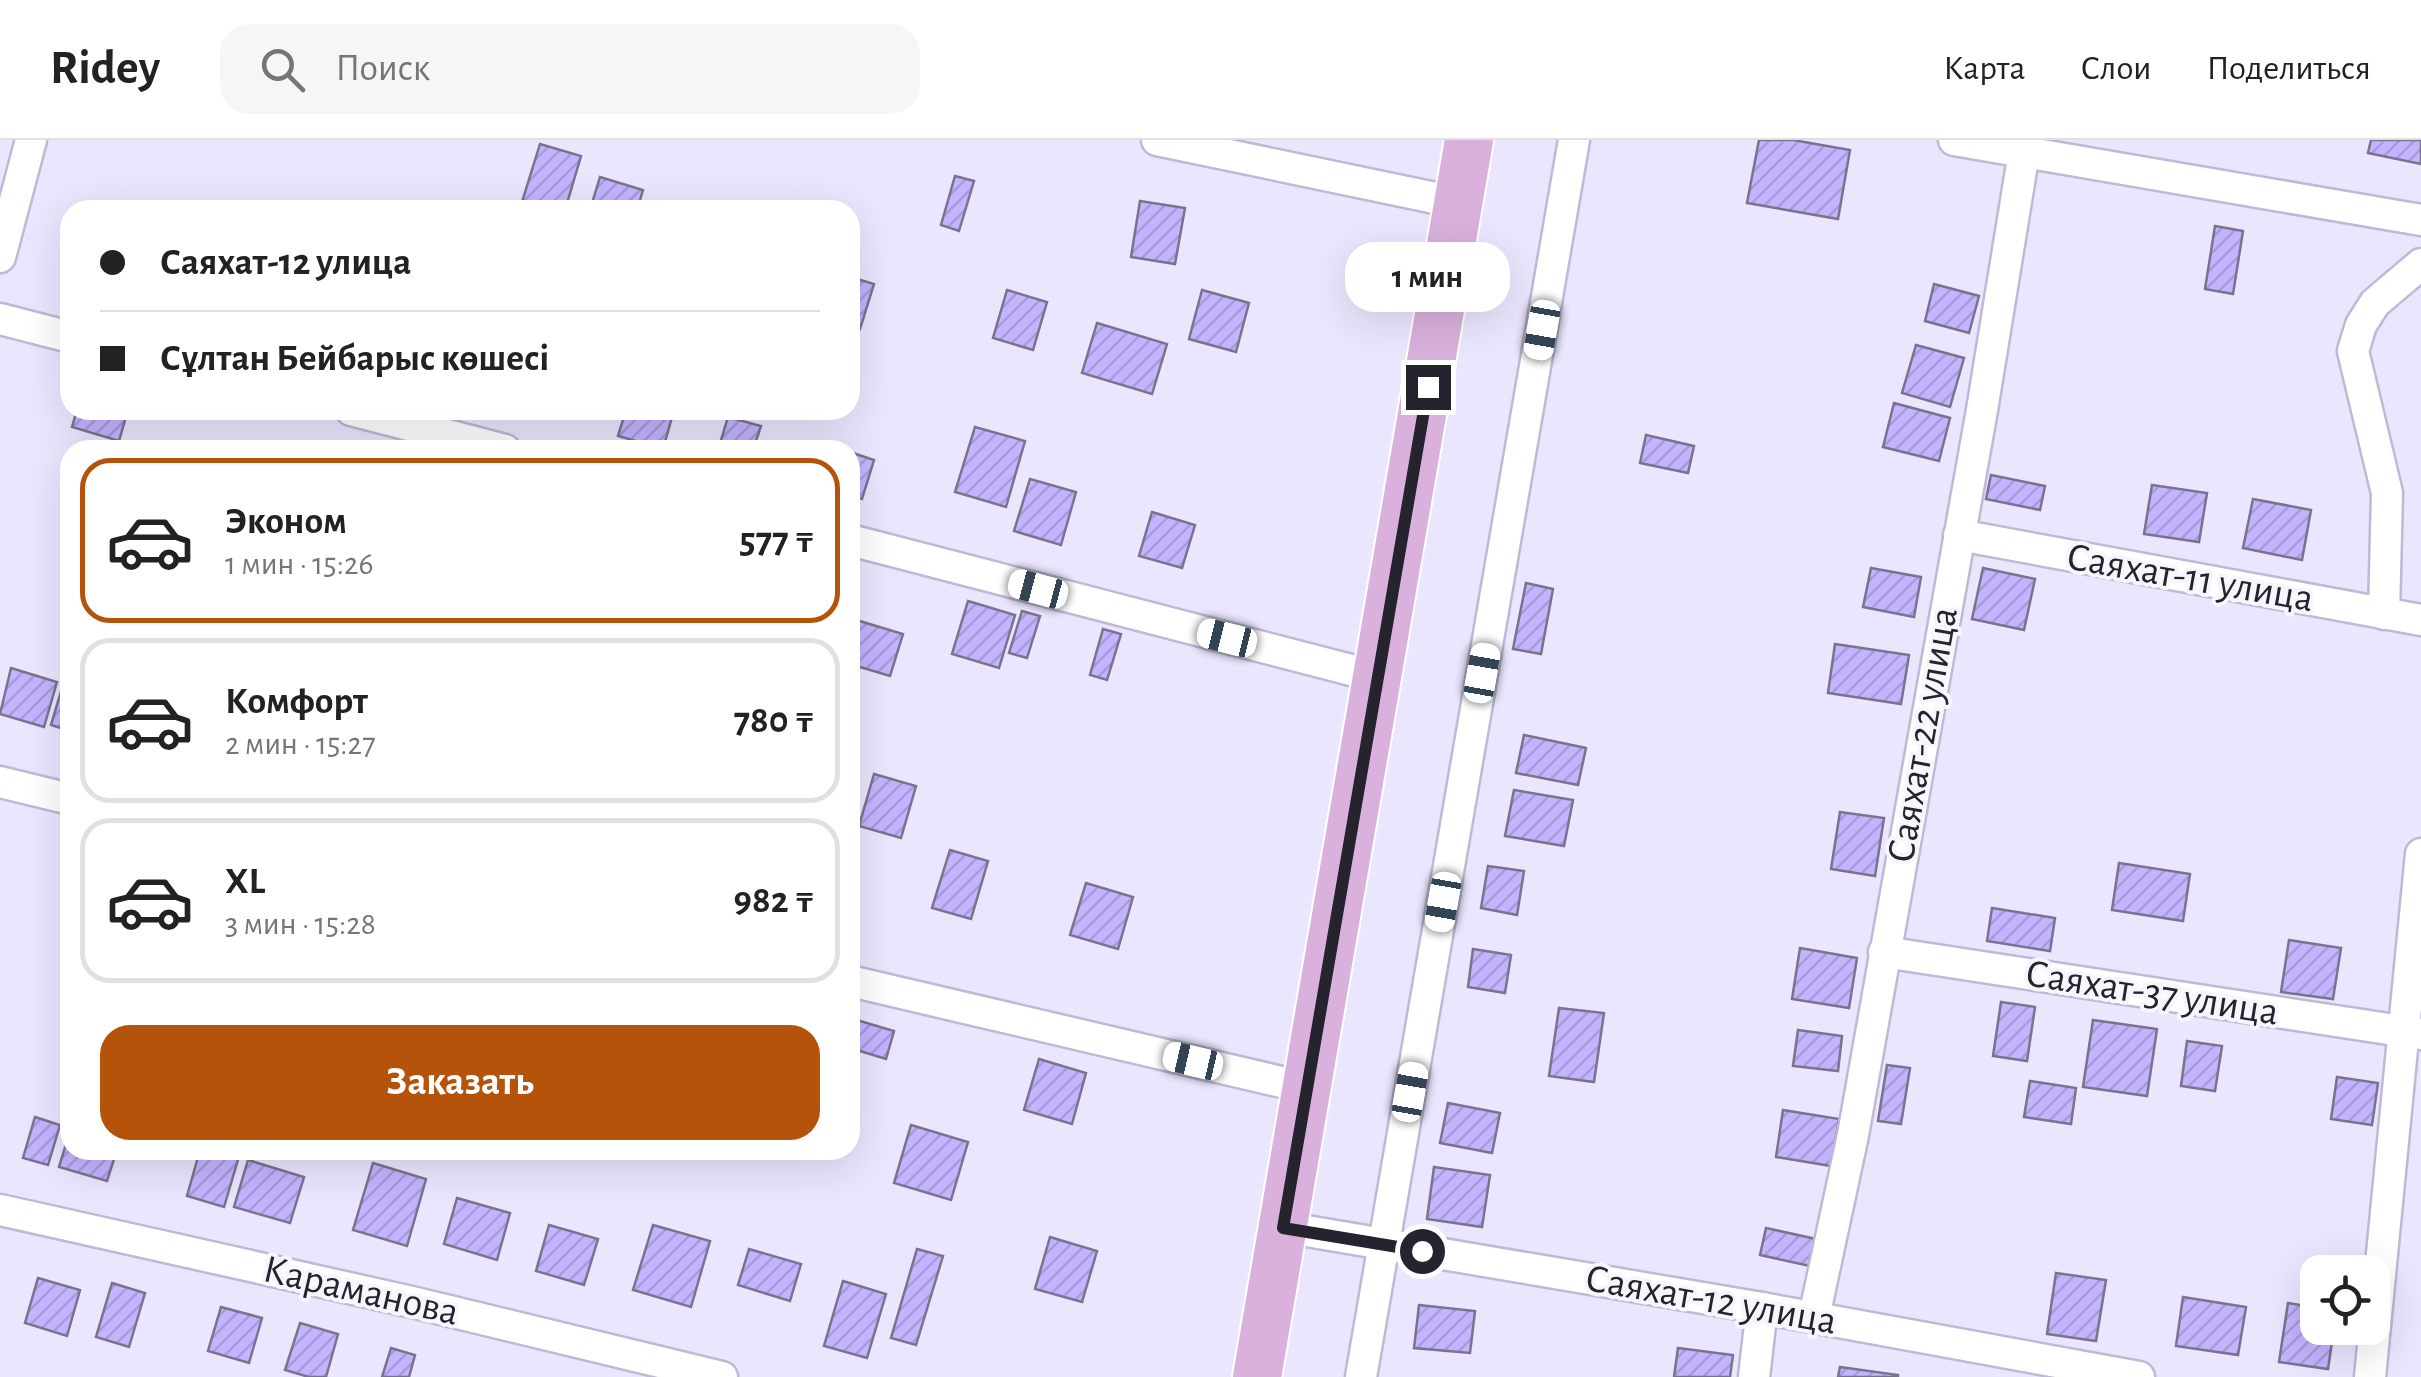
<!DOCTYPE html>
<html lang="ru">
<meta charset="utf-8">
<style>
:root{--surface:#fff;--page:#f6f6f6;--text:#222;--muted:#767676;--line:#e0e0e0;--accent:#b45309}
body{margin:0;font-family:"Alegreya Sans",sans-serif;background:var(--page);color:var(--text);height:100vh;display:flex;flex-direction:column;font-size:38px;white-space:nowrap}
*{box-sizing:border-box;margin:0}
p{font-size:32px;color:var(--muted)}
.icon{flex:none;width:55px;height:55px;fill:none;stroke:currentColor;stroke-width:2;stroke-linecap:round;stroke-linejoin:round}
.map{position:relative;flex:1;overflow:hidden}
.panel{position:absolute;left:60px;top:300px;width:800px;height:720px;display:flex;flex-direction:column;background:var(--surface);border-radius:30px;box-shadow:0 10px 40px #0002}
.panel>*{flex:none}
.hud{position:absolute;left:60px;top:60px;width:800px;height:220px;border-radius:30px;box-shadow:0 10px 40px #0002;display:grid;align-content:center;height:220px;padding:0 40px;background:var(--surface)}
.buttons{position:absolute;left:2300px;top:1115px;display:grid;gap:20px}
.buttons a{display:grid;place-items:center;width:90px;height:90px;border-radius:20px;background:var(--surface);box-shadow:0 10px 40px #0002;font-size:50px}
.end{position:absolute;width:45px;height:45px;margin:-22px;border:12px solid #25232e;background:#fff;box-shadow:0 0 0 5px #fff}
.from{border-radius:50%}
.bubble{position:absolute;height:70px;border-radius:30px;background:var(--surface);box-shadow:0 10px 40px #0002;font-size:32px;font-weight:700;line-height:70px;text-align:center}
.car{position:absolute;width:30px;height:60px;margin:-30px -15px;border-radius:12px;box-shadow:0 0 8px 2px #0007;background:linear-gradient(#fff 24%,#345 0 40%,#fff 0 76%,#345 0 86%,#fff 0)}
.hud b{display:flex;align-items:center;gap:35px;height:95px;font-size:38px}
.hud b+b{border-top:2px solid var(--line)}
.hud i{width:25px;height:25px;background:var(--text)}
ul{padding:18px 0 0;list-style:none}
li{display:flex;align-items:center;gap:30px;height:165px;margin:0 20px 15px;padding:0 20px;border:5px solid var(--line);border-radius:30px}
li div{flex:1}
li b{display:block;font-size:38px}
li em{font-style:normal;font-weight:700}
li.active{border-color:var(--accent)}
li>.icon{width:90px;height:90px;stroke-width:1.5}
.cta{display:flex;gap:20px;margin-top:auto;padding:20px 40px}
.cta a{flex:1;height:115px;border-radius:30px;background:var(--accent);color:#fff;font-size:40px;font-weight:700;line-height:115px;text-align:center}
header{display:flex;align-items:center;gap:60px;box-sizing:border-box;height:140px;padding:0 50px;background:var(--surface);border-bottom:2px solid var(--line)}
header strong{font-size:48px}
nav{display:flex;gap:55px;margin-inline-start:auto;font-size:35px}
.search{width:700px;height:90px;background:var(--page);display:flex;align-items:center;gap:25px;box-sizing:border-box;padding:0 35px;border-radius:30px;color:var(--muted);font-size:38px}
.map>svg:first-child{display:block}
.building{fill:url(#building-hatch);stroke:#79748e;stroke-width:2.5}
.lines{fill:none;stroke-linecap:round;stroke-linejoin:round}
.minor-casing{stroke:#bfb9d6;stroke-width:35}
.primary-casing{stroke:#fff;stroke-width:52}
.minor{stroke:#fff;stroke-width:30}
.primary{stroke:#d9b1dc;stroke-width:48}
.route{stroke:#25232e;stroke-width:12}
.labels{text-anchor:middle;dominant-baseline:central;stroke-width:8;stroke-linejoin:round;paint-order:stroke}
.street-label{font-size:40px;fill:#25232e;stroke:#f7f6fc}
</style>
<header>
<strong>Ridey</strong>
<div class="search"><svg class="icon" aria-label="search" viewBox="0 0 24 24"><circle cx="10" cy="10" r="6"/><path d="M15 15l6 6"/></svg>Поиск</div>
<nav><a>Карта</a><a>Слои</a><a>Поделиться</a></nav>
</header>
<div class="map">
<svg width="2421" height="1237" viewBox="0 0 2421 1237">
<defs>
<pattern id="building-hatch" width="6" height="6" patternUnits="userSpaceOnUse" patternTransform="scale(2.5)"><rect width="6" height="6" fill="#c5b3ff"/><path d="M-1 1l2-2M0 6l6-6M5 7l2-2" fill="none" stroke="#a99adb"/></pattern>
</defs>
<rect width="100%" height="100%" fill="#eae6fe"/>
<g class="building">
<polygon points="1759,0 1793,0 1850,10 1838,79 1747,63"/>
<polygon points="2371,0 2421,0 2421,24 2368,13"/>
<polygon points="540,4 581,16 565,70 547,70 522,62"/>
<polygon points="955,36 974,41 959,91 941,85"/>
<polygon points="600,37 643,50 637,70 590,70"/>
<polygon points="1140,61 1185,68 1175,124 1131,117"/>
<polygon points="2215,86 2243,91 2233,154 2205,149"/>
<polygon points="854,138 874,144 860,189 850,186 850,151"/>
<polygon points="1934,144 1979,156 1969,193 1925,181"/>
<polygon points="1007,150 1047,162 1033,210 993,198"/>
<polygon points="1202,150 1249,163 1236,212 1189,199"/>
<polygon points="1097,183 1167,204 1152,254 1082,233"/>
<polygon points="1916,205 1964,218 1950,267 1902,253"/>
<polygon points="1894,263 1950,278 1939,321 1883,307"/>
<polygon points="77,270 127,273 119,301 72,287"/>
<polygon points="626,270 674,270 663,309 618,296"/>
<polygon points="728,277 761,286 753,310 718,310"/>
<polygon points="975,287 1025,301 1006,367 955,352"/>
<polygon points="1646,295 1694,306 1688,333 1640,323"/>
<polygon points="850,312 874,320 862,359 850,355"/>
<polygon points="1991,335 2045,346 2040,370 1986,359"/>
<polygon points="1030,339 1076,352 1061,405 1014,391"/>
<polygon points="2152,345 2207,353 2199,402 2144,394"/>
<polygon points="2253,359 2311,370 2302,420 2243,408"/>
<polygon points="1152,372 1195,385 1182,428 1139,416"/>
<polygon points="1871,428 1921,437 1914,477 1863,467"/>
<polygon points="1983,428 2035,439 2024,490 1972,479"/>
<polygon points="1526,443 1553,449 1541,514 1513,509"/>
<polygon points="968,461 1015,475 999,528 952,514"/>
<polygon points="1022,471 1040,476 1027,518 1009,513"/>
<polygon points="853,479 903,494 890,536 850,524"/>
<polygon points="1103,489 1121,494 1107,540 1090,535"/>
<polygon points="1835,504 1909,515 1901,564 1828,553"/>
<polygon points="11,528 57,542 44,587 0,574"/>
<polygon points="65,538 70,539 70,591 51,585"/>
<polygon points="1524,595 1586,608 1578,645 1516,633"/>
<polygon points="874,634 916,646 901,698 859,686"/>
<polygon points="1514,650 1573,660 1564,706 1505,696"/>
<polygon points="1840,672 1884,678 1875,736 1831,729"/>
<polygon points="950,710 988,721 971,779 932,768"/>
<polygon points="2119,723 2190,734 2183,781 2112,770"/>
<polygon points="1488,726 1524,731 1517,775 1481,768"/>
<polygon points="1086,743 1133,757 1118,809 1070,795"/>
<polygon points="1992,768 2055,778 2050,811 1987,801"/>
<polygon points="2289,800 2341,808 2333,859 2281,852"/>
<polygon points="1800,808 1857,818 1849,868 1792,859"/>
<polygon points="1473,809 1511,815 1505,853 1468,847"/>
<polygon points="2001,862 2035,867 2027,921 1993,916"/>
<polygon points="1559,868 1604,873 1594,942 1549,936"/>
<polygon points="850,878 894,891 886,919 850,908"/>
<polygon points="2093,880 2157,889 2147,956 2083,947"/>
<polygon points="1798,890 1842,896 1838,931 1793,926"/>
<polygon points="2187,901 2222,906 2215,951 2181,946"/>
<polygon points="1039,919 1086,933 1072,984 1024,970"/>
<polygon points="1887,925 1910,928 1901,984 1878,981"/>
<polygon points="2337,937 2378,943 2372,985 2331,979"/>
<polygon points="2030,941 2076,948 2071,984 2024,977"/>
<polygon points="1448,963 1500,973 1492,1013 1440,1003"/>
<polygon points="1783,970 1839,979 1831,1026 1776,1017"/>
<polygon points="35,977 60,985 48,1025 23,1018"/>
<polygon points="911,985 968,1002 951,1060 894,1043"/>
<polygon points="70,991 70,1010 117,1010 107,1041 59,1027"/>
<polygon points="200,1010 240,1013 224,1067 187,1056"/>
<polygon points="248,1020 304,1037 290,1083 234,1067"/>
<polygon points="373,1023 426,1039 407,1106 353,1090"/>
<polygon points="1434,1027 1490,1035 1482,1087 1427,1079"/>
<polygon points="457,1058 510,1073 497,1120 444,1104"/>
<polygon points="549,1085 598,1099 584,1145 536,1131"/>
<polygon points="653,1085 710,1101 691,1167 633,1150"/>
<polygon points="1766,1088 1816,1099 1810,1126 1760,1115"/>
<polygon points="1050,1097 1097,1111 1082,1162 1035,1149"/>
<polygon points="749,1109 801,1124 790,1161 738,1145"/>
<polygon points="917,1109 943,1116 916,1205 891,1198"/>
<polygon points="2056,1133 2106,1140 2096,1201 2047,1194"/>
<polygon points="38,1138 80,1150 67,1196 25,1183"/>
<polygon points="843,1141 886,1154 867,1218 824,1206"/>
<polygon points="112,1143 145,1153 129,1207 96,1197"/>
<polygon points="2183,1157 2246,1167 2238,1215 2176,1206"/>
<polygon points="2288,1163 2318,1168 2318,1188 2334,1188 2328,1229 2279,1222"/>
<polygon points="1419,1165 1475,1171 1470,1213 1414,1208"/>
<polygon points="221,1167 262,1178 249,1223 208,1211"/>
<polygon points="300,1183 338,1194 326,1237 309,1237 285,1230"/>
<polygon points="391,1208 415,1215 409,1237 382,1237"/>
<polygon points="1678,1208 1733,1215 1730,1237 1674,1237"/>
<polygon points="1840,1227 1898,1235 1898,1237 1838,1237"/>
</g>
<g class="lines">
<g class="minor-casing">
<g id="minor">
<polyline points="1157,0 1459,63"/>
<polyline points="1954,0 2421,80"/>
<polyline points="0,117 31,0"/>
<polyline points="0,179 70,197"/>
<polyline points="351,270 505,310"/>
<polyline points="1959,395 2421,480"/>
<polyline points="850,400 1378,537"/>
<polyline points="2384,474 2387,353 2353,211 2361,185 2375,163 2421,124"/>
<polyline points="0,642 70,659"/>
<polyline points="1884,812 2421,894"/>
<polyline points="850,841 1307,948"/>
<polyline points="0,1070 416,1163 722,1237"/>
<polyline points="1283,1087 1762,1168 2139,1237"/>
<polyline points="1814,1177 1853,995 1982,270 2024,12"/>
<polyline points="1361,1237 1574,0"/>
<polyline points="1754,1237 1762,1168"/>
<polyline points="2370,1237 2421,714"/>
</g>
</g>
<g class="primary-casing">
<polyline id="primary" points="1257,1237 1469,0"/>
</g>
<use href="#minor" class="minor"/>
<use href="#primary" class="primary"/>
</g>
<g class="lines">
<polyline class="route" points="1422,1111 1283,1088 1428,247"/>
</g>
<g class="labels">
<g class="street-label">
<text transform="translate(2190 438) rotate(10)">Саяхат-11 улица</text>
<text transform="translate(1923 595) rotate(-80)">Саяхат-22 улица</text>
<text transform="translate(2152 853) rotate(9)">Саяхат-37 улица</text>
<text transform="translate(361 1151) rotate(13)">Караманова</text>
<text transform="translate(1711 1160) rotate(10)">Саяхат-12 улица</text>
</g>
</g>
</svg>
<div class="buttons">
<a><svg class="icon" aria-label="locate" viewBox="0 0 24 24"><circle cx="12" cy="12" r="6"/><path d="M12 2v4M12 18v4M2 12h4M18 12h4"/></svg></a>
</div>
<i class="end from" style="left:1422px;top:1111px"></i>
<i class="end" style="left:1428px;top:247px"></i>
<div class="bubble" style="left:1345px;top:102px;width:165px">1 мин</div>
<i class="car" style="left:1542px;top:190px;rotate:190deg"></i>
<i class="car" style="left:1038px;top:449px;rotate:285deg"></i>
<i class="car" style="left:1227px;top:498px;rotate:284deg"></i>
<i class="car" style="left:1482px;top:533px;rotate:10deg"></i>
<i class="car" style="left:1443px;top:762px;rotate:190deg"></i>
<i class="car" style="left:1193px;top:921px;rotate:283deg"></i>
<i class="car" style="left:1410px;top:952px;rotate:10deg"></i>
<div class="hud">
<b><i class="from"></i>Саяхат-12 улица</b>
<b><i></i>Сұлтан Бейбарыс көшесі</b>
</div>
<section class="panel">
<ul>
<li class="active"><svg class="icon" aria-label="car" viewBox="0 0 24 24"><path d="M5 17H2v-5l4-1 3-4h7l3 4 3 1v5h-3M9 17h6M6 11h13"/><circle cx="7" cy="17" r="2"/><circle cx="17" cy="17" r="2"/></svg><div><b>Эконом</b><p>1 мин · 15:26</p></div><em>577 ₸</em></li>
<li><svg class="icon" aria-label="car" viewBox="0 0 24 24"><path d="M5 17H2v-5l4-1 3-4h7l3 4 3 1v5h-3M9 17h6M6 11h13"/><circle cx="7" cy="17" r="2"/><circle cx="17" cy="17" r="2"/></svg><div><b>Комфорт</b><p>2 мин · 15:27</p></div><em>780 ₸</em></li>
<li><svg class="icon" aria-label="car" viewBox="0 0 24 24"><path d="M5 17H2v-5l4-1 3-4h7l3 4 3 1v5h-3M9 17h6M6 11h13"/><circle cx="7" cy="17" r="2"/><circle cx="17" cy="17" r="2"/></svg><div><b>XL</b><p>3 мин · 15:28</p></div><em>982 ₸</em></li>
</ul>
<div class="cta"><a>Заказать</a></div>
</section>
</div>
